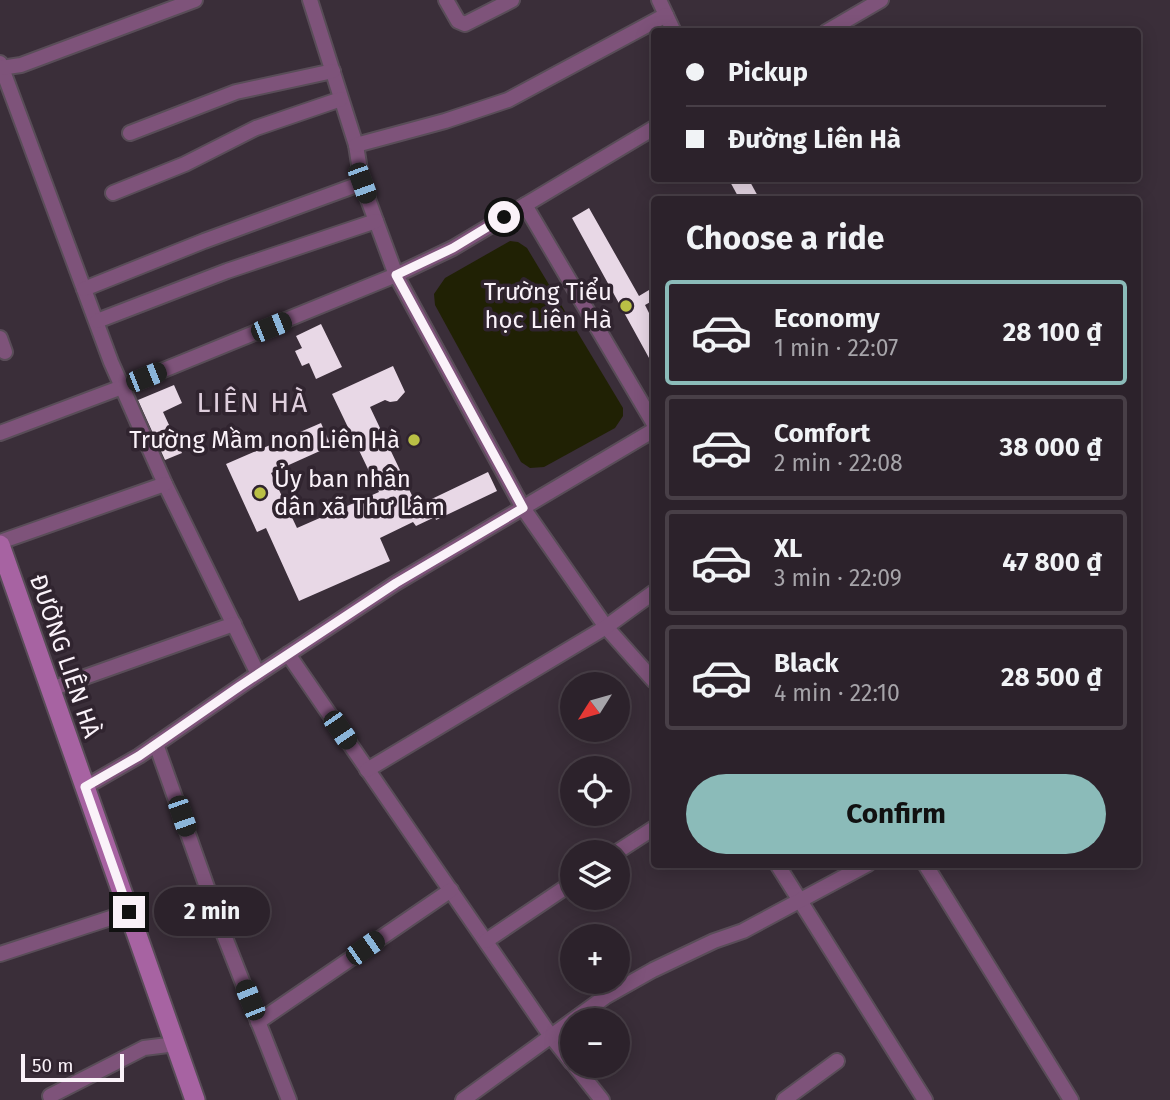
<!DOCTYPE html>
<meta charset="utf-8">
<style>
:root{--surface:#2c222b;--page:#382f37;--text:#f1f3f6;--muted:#a6a4a9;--line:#483f47;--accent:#8bbbb9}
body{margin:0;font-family:"Fira Sans",sans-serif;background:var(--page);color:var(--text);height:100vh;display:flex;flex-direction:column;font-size:26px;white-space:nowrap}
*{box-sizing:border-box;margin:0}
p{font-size:23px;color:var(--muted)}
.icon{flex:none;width:38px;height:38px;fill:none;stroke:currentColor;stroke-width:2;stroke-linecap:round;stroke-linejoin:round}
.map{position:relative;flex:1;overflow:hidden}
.details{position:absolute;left:651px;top:196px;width:490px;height:672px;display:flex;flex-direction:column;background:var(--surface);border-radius:7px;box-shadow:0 4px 18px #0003,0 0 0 2px var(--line)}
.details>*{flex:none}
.hud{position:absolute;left:651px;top:28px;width:490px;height:154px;border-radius:7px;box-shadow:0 4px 18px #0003,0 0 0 2px var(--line);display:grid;align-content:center;height:154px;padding:0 35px;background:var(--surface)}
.needle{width:46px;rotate:233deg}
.fabs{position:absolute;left:560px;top:672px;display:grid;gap:14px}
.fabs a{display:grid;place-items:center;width:70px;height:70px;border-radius:50%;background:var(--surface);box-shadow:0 4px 18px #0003,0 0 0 2px var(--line);font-size:35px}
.scale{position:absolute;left:21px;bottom:18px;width:103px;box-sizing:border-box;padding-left:7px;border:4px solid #faf2f9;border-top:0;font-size:19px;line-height:24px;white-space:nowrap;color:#faf2f9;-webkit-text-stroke:5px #30242f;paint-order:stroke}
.end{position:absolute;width:32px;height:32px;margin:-16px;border:9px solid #faf2f9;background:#111;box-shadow:0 0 0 4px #111}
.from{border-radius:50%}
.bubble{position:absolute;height:49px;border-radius:24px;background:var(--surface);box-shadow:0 4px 18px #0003,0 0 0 2px var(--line);font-size:23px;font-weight:700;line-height:49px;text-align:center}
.car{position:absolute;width:21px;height:42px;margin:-21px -10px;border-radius:9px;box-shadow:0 0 5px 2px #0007;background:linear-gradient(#222 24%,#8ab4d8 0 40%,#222 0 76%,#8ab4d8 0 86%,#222 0)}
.hud b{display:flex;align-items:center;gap:24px;height:66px;font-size:26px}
.hud b+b{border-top:2px solid var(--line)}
.hud i{width:18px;height:18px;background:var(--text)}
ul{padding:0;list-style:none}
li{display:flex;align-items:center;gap:21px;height:105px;margin:0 14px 10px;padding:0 21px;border:4px solid var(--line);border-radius:7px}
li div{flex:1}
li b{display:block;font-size:26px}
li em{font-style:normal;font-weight:700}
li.selected{border-color:var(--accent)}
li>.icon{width:63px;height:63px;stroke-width:1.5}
h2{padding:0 35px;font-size:32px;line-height:84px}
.button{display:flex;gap:14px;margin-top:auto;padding:14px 35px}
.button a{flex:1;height:80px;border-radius:42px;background:var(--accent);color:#111;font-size:28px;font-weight:700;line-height:80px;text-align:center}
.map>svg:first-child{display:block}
.water{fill:#202104}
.building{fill:#e8d8e6}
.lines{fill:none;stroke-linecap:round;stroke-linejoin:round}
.minor-casing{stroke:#594d58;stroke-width:18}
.secondary-casing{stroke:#594d58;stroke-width:23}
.minor{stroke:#7e537a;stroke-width:14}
.secondary{stroke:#a763a2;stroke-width:19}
.route{stroke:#faf2f9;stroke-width:9}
.poi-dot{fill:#bac045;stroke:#30242f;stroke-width:2.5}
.labels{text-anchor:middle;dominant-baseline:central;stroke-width:7;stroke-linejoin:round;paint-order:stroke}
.poi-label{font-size:24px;fill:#faf2f9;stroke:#30242f;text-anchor:end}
.street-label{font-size:24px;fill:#faf2f9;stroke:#30242f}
.quarter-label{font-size:28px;letter-spacing:2px;fill:#dfcfdd;stroke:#30242f}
</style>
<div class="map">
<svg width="1170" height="1100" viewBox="0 0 1170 1100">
<rect width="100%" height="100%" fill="#3a2e39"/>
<polygon class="water" points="510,241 518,242 527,248 623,408 623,416 615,428 544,467 530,468 521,462 435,305 434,294 445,278"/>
<g class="building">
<polygon points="728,178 748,178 760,200 740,200"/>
<polygon points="589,208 639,296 654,287 654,300 645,305 654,323 654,367 572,218"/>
<polygon points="321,324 342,367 316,379 309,363 302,366 295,351 302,348 296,336"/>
<polygon points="393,366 405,392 397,401 390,402 385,400 370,407 417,506 488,472 497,491 436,520 435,517 416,526 413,522 380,538 390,561 299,601 266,528 257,532 226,464 321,423 331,446 271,473 297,528 379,492 332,394"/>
<polygon points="174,385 182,403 163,412 182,453 165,460 138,400"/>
</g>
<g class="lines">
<g class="minor-casing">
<g id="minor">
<polyline points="310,0 356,145 362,183 396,275 523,508 606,627 654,681"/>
<polyline points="446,0 458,21 465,24 512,0"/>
<polyline points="659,0 674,32"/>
<polyline points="826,32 881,0"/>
<polyline points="0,63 111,362 165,484 258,674"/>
<polyline points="0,68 21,65 195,0"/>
<polyline points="130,133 236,92 333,71"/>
<polyline points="356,145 445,121 508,100 666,15"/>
<polyline points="113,193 185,164 256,128 341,99"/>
<polyline points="525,205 654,424"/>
<polyline points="84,289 204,241 362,183"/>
<polyline points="97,321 227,271 376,221"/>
<polyline points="0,338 5,352"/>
<polyline points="0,433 122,387 396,275 453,248 654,128"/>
<polyline points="0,542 165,484"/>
<polyline points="288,654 550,1035 572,1063"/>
<polyline points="51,689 234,624"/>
<polyline points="156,744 224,935 289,1100"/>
<polyline points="367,770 606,627 654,592"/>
<polyline points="85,787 139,756 258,674 396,583 654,430"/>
<polyline points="617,852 654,828"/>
<polyline points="777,864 925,1100"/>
<polyline points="925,864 1071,1100"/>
<polyline points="486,941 572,883"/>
<polyline points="0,954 129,912"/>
<polyline points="258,1022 451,890"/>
<polyline points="575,1066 602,1100"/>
<polyline points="50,1096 144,1048 176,1044"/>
<polyline points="463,1100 605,997 653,970 714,941 743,931 868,864"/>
<polyline points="784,1100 837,1061"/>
</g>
</g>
<g class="secondary-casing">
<polyline id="secondary" points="0,545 195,1100"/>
</g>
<use href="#minor" class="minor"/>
<use href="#secondary" class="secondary"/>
</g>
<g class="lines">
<polyline class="route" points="129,912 85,787 139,756 240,686 396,583 523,508 396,275 453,248 504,217"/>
</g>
<g class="poi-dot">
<circle cx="626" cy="306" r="7"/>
<circle cx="414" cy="440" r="7"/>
<circle cx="260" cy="493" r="7"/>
</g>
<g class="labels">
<g class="poi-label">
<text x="612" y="292">Trường Tiểu<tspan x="612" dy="28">học Liên Hà</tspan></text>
<text x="400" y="440">Trường Mầm non Liên Hà</text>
<text x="274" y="479" text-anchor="start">Ủy ban nhân<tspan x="274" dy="28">dân xã Thư Lâm</tspan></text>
</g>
<g class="street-label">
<text transform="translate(65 656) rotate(71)">ĐƯỜNG LIÊN HÀ</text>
</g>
<g class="quarter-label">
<text x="253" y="402">LIÊN HÀ</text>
</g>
</g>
</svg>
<div class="fabs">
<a><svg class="needle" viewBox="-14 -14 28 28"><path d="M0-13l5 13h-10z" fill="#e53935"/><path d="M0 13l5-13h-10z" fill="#a6a4a9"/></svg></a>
<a><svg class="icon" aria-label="locate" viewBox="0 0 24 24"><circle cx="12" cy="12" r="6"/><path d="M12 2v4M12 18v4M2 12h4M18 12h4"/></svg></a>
<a><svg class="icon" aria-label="layers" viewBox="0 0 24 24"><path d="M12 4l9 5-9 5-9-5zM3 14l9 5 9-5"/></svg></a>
<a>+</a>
<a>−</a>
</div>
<div class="scale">50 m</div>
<i class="end from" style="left:504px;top:217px"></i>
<i class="end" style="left:129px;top:912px"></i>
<div class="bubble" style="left:154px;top:887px;width:116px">2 min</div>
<i class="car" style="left:362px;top:183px;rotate:160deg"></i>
<i class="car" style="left:271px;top:327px;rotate:68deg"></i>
<i class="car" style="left:146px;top:377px;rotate:68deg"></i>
<i class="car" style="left:340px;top:730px;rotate:146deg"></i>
<i class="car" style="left:182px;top:816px;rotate:161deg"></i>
<i class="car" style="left:365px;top:948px;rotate:55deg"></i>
<i class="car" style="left:250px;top:1000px;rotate:338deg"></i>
<div class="hud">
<b><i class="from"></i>Pickup</b>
<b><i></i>Đường Liên Hà</b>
</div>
<section class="details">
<h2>Choose a ride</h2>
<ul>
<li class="selected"><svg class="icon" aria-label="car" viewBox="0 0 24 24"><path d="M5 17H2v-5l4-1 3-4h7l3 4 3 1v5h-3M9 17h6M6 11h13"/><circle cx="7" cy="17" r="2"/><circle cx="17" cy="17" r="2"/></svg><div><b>Economy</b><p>1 min · 22:07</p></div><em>28 100 ₫</em></li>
<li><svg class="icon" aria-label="car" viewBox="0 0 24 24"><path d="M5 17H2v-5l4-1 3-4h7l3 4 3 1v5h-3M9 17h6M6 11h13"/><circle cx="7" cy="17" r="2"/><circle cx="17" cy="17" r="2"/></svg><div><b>Comfort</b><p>2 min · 22:08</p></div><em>38 000 ₫</em></li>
<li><svg class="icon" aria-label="car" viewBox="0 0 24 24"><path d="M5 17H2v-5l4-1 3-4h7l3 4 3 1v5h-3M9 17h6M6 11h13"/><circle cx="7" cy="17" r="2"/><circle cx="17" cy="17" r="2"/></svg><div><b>XL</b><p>3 min · 22:09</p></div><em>47 800 ₫</em></li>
<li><svg class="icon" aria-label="car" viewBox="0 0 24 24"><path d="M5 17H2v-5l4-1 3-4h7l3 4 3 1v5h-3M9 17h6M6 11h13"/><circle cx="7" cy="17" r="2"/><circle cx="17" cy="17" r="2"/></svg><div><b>Black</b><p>4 min · 22:10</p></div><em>28 500 ₫</em></li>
</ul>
<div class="button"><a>Confirm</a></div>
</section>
</div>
